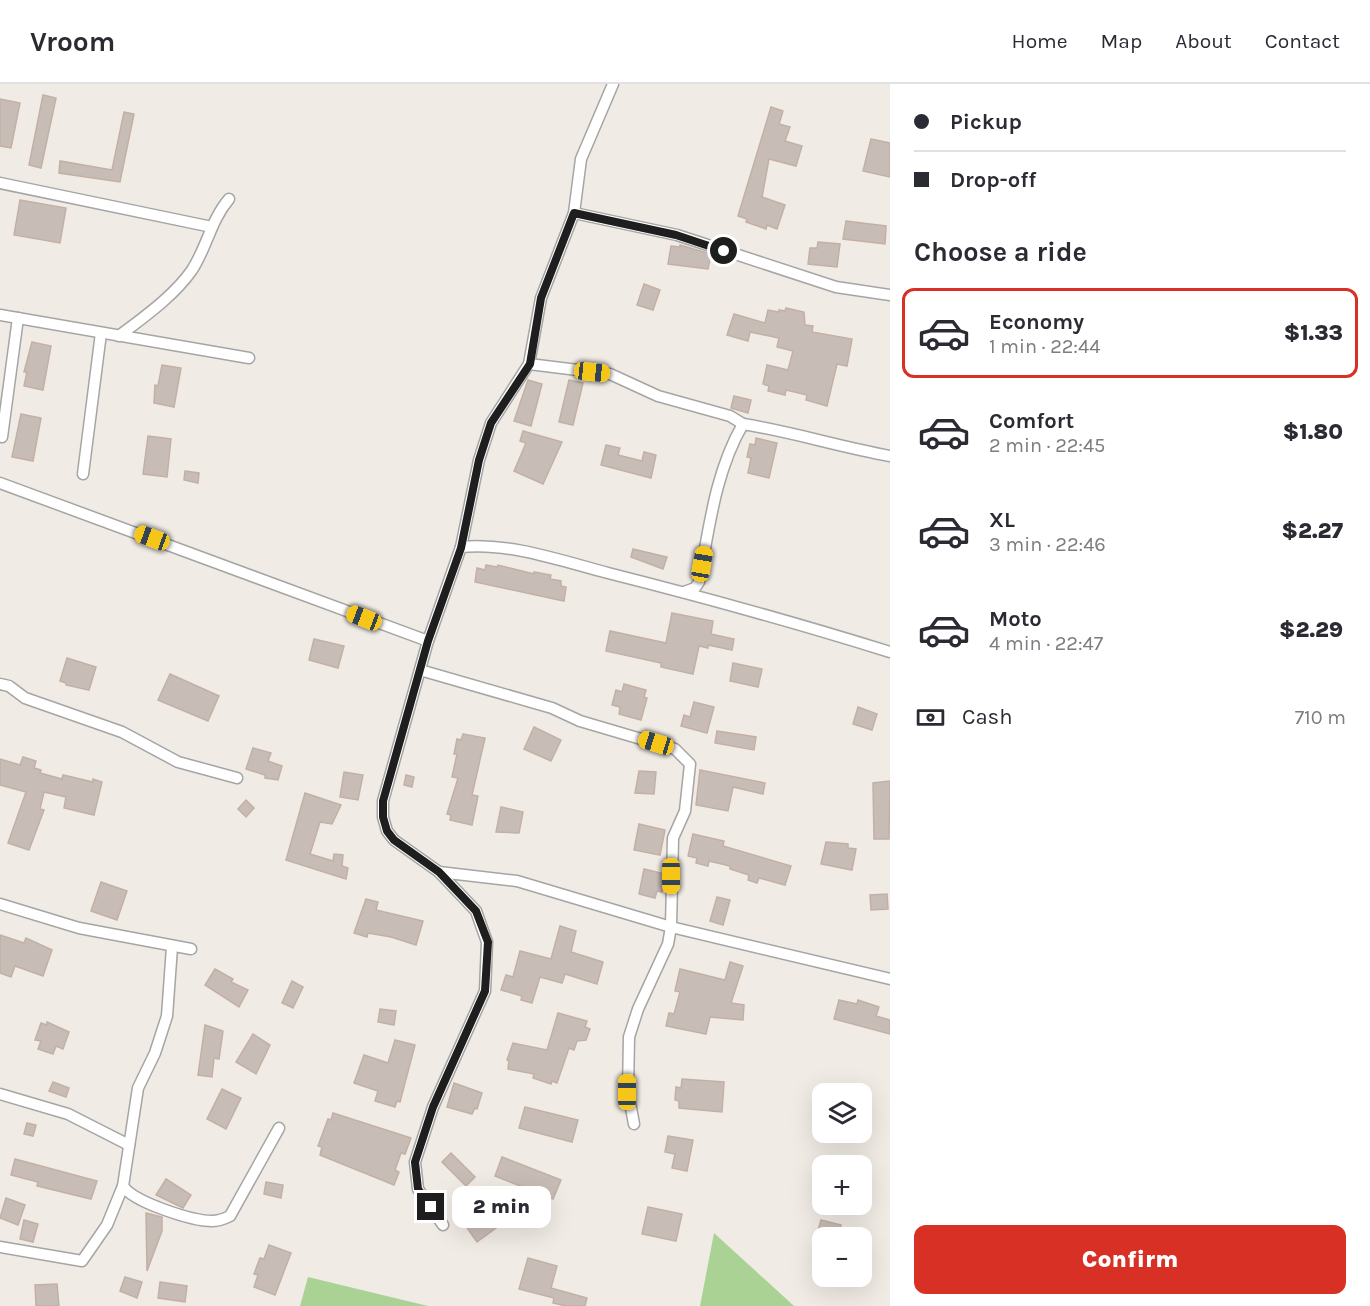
<!DOCTYPE html>
<meta charset="utf-8">
<style>
:root{--surface:#fff;--page:#f7f7f7;--text:#2b2b33;--muted:#7c7c81;--line:#e1e1e2;--accent:#d93025}
body{margin:0;font-family:Karla,sans-serif;background:var(--page);color:var(--text);height:100vh;display:flex;flex-direction:column;font-size:22px;white-space:nowrap}
*{box-sizing:border-box;margin:0}
p{font-size:20px;color:var(--muted)}
.icon{flex:none;width:33px;height:33px;fill:none;stroke:currentColor;stroke-width:2;stroke-linecap:round;stroke-linejoin:round}
.map{position:relative;flex:1;overflow:hidden}
.drawer{display:flex;flex-direction:column;background:var(--surface);width:480px}
.drawer>*{flex:none}
.top-card{display:grid;align-content:center;height:132px;padding:0 24px;background:var(--surface)}
.tools{position:absolute;left:812px;top:999px;display:grid;gap:12px}
.tools a{display:grid;place-items:center;width:60px;height:60px;border-radius:12px;background:var(--surface);box-shadow:0 6px 24px #0002;font-size:30px}
.end{position:absolute;width:27px;height:27px;margin:-14px;border:8px solid #1e1e1e;background:#fff;box-shadow:0 0 0 3px #fff}
.from{border-radius:50%}
.bubble{position:absolute;height:42px;border-radius:12px;background:var(--surface);box-shadow:0 6px 24px #0002;font-size:20px;font-weight:800;line-height:42px;text-align:center}
.car{position:absolute;width:18px;height:36px;margin:-18px -9px;border-radius:8px;box-shadow:0 0 4px 2px #0007;background:linear-gradient(#f5c518 24%,#345 0 40%,#f5c518 0 76%,#345 0 86%,#f5c518 0)}
.top-card b{display:flex;align-items:center;gap:21px;height:57px;font-size:22px}
.top-card b+b{border-top:2px solid var(--line)}
.top-card i{width:15px;height:15px;background:var(--text)}
ul{padding:0;list-style:none}
li{display:flex;align-items:center;gap:18px;height:90px;margin:0 12px 9px;padding:0 12px;border:3px solid transparent;border-radius:12px}
li div{flex:1}
li b{display:block;font-size:22px}
li em{font-style:normal;font-weight:800}
li.active{border-color:var(--accent)}
li>.icon{width:54px;height:54px;stroke-width:1.5}
h2{padding:0 24px;font-size:27px;line-height:72px}
.pay{display:flex;align-items:center;gap:15px;height:66px;padding:0 24px;font-size:22px}
.pay p{margin-inline-start:auto}
.cta{display:flex;gap:12px;margin-top:auto;padding:12px 24px}
.cta a{flex:1;height:69px;border-radius:12px;background:var(--accent);color:#fff;font-size:24px;font-weight:800;line-height:69px;text-align:center}
header{display:flex;align-items:center;gap:36px;box-sizing:border-box;height:84px;padding:0 30px;background:var(--surface);border-bottom:2px solid var(--line)}
header strong{font-size:28px}
nav{display:flex;gap:33px;margin-inline-start:auto;font-size:21px}
main{display:flex;flex:1;min-height:0}
.map>svg:first-child{display:block}
.forest{fill:#abd295}
.building{fill:#c8bdb6;stroke:#c3b0a5;stroke-width:1.5}
.lines{fill:none;stroke-linecap:round;stroke-linejoin:round}
.minor-casing{stroke:#a5a5a5;stroke-width:13}
.minor{stroke:#fff;stroke-width:10}
.route{stroke:#1e1e1e;stroke-width:8}
</style>
<header>
<strong>Vroom</strong>
<nav><a>Home</a><a>Map</a><a>About</a><a>Contact</a></nav>
</header>
<main>
<div class="map">
<svg width="890" height="1222" viewBox="0 0 890 1222">
<rect width="100%" height="100%" fill="#f0ebe4"/>
<g class="forest">
<polygon points="714,1149 794,1222 700,1222"/>
<polygon points="308,1193 428,1222 300,1222"/>
</g>
<g class="building">
<polygon points="43,11 56,14 41,84 29,81"/>
<polygon points="0,15 20,19 11,64 0,62"/>
<polygon points="771,23 783,27 779,40 790,43 785,57 802,62 796,82 769,75 762,113 785,121 777,145 767,141 766,145 746,138 747,135 738,132"/>
<polygon points="124,28 134,30 120,98 59,89 60,77 112,86"/>
<polygon points="871,55 890,59 890,93 863,87"/>
<polygon points="20,116 66,124 60,159 14,151"/>
<polygon points="846,137 886,142 885,160 843,155"/>
<polygon points="818,158 840,160 837,183 808,180 810,164 817,164"/>
<polygon points="680,161 711,170 708,185 668,180 671,162 680,163"/>
<polygon points="644,200 660,206 653,226 637,221"/>
<polygon points="786,224 804,228 805,241 813,242 812,248 852,255 847,282 837,280 827,322 806,316 807,311 786,306 785,311 768,307 769,302 763,300 767,281 788,286 793,267 777,263 779,254 750,248 748,257 727,251 734,230 765,239 768,226 779,228 779,226 785,227"/>
<polygon points="32,258 51,262 43,306 24,302 27,288 24,288"/>
<polygon points="162,281 181,284 174,323 154,319 155,301 158,302"/>
<polygon points="528,296 542,300 531,342 514,337"/>
<polygon points="569,296 583,299 573,341 559,338"/>
<polygon points="734,312 751,316 748,329 731,324"/>
<polygon points="21,330 41,334 33,377 12,373"/>
<polygon points="523,347 562,358 543,400 514,387 526,359 520,357"/>
<polygon points="148,352 171,355 167,393 143,390"/>
<polygon points="756,354 777,359 769,394 748,389 751,374 747,373 750,360 755,361"/>
<polygon points="606,361 620,364 618,371 642,377 644,368 656,371 651,394 601,381"/>
<polygon points="185,387 199,389 198,399 184,396"/>
<polygon points="633,465 667,473 663,485 631,473"/>
<polygon points="486,481 497,483 498,481 534,490 534,488 551,491 550,495 561,497 561,502 566,503 564,517 475,498 477,484 485,486"/>
<polygon points="672,529 713,537 711,550 734,555 732,566 708,561 708,564 699,562 693,590 661,583 661,579 606,567 610,547 666,559"/>
<polygon points="314,555 344,562 338,584 309,576"/>
<polygon points="67,574 96,583 89,606 66,601 66,599 60,597"/>
<polygon points="733,579 762,585 758,603 730,597"/>
<polygon points="170,590 219,612 208,637 158,616"/>
<polygon points="624,600 646,606 644,613 647,614 641,636 619,630 620,623 612,621 616,606 622,608"/>
<polygon points="694,618 714,623 707,649 681,642 684,631 690,633"/>
<polygon points="858,623 877,630 872,646 853,640"/>
<polygon points="534,643 561,656 551,677 524,665"/>
<polygon points="717,647 756,653 754,666 715,659"/>
<polygon points="463,650 485,654 472,711 478,712 472,741 450,736 451,731 447,730 458,694 452,693 457,670 454,670 457,655 461,656"/>
<polygon points="253,664 271,669 268,677 282,682 278,696 265,694 265,691 246,685"/>
<polygon points="23,673 36,677 34,684 41,686 40,689 62,695 63,691 93,698 93,695 102,698 94,731 64,724 66,713 44,708 40,725 44,726 29,766 8,759 26,708 0,701 0,675 20,681"/>
<polygon points="700,686 765,699 763,710 733,703 728,727 696,721"/>
<polygon points="639,687 656,688 654,710 635,709"/>
<polygon points="344,688 363,691 358,716 340,713"/>
<polygon points="406,691 414,693 412,703 404,701"/>
<polygon points="890,697 889,755 874,755 873,699"/>
<polygon points="305,709 341,721 332,740 320,738 310,770 333,777 334,770 343,771 342,782 348,784 346,795 286,776"/>
<polygon points="246,716 254,724 246,733 238,725"/>
<polygon points="501,723 523,728 519,749 496,748"/>
<polygon points="639,740 665,746 660,771 634,766"/>
<polygon points="693,750 724,757 723,762 791,782 785,801 759,794 757,799 748,796 749,791 730,785 730,782 709,777 708,782 696,779 697,774 688,772"/>
<polygon points="826,758 848,760 848,764 856,765 852,786 821,780"/>
<polygon points="644,785 665,790 662,808 657,807 655,814 639,810"/>
<polygon points="101,798 127,807 117,836 91,827"/>
<polygon points="887,810 888,825 871,826 870,811"/>
<polygon points="717,813 730,816 723,841 710,837"/>
<polygon points="366,815 378,818 376,826 423,837 416,861 391,853 368,849 367,853 354,849"/>
<polygon points="560,842 576,847 571,868 603,878 597,900 565,890 562,899 540,893 532,919 521,916 522,912 501,906 506,891 513,893 520,867 551,875"/>
<polygon points="0,851 24,859 26,854 52,866 43,892 15,882 11,893 0,889"/>
<polygon points="730,878 743,882 731,919 744,921 743,936 710,933 706,950 666,942 669,929 674,930 680,908 675,907 680,885 725,896"/>
<polygon points="215,885 233,895 231,898 248,906 239,923 205,901"/>
<polygon points="292,897 303,903 293,924 282,919"/>
<polygon points="839,916 857,920 858,916 879,923 876,932 890,936 890,950 834,935"/>
<polygon points="380,925 396,927 394,941 378,938"/>
<polygon points="558,929 587,937 585,943 590,945 586,956 577,957 574,966 569,964 557,999 552,997 551,1000 533,994 534,990 508,985 509,977 507,976 513,959 547,966"/>
<polygon points="47,938 69,948 63,965 56,962 53,970 38,965 41,957 35,956 41,939 47,941"/>
<polygon points="205,941 223,947 219,975 214,974 212,993 198,991"/>
<polygon points="253,950 270,961 256,990 236,978"/>
<polygon points="395,956 415,961 400,1018 397,1017 395,1023 375,1017 378,1007 354,999 364,971 388,979"/>
<polygon points="682,995 724,998 722,1028 679,1024 679,1017 675,1016 676,1003 681,1004"/>
<polygon points="53,998 69,1004 66,1013 49,1007"/>
<polygon points="454,999 482,1009 477,1025 475,1024 472,1030 447,1023"/>
<polygon points="222,1005 241,1014 226,1045 207,1035"/>
<polygon points="525,1023 578,1036 572,1058 519,1044"/>
<polygon points="333,1029 411,1054 405,1070 401,1069 395,1086 399,1088 394,1101 320,1071 322,1063 318,1062 328,1035 331,1036"/>
<polygon points="27,1039 36,1041 33,1052 24,1050"/>
<polygon points="668,1052 693,1056 687,1087 672,1084 675,1070 665,1068"/>
<polygon points="451,1069 475,1093 466,1102 442,1078"/>
<polygon points="502,1073 561,1096 553,1115 495,1092"/>
<polygon points="15,1075 97,1097 91,1115 37,1102 38,1098 11,1091"/>
<polygon points="166,1095 191,1111 183,1124 156,1111"/>
<polygon points="266,1098 283,1101 281,1114 264,1110"/>
<polygon points="6,1114 25,1121 18,1141 0,1134"/>
<polygon points="648,1123 682,1130 676,1157 642,1150"/>
<polygon points="484,1127 496,1144 477,1158 465,1141"/>
<polygon points="146,1129 162,1133 162,1147 147,1187"/>
<polygon points="24,1136 38,1140 33,1158 20,1155"/>
<polygon points="821,1136 841,1141 837,1154 816,1154"/>
<polygon points="269,1161 291,1169 275,1211 254,1203 258,1191 254,1190 260,1174 264,1175"/>
<polygon points="528,1174 557,1182 551,1204 587,1214 585,1222 566,1222 553,1219 554,1214 519,1205"/>
<polygon points="125,1193 142,1198 137,1214 120,1207"/>
<polygon points="160,1198 187,1202 185,1218 158,1214"/>
<polygon points="57,1200 59,1222 36,1222 35,1201"/>
</g>
<g class="lines">
<g class="minor-casing">
<g id="minor">
<polyline points="613,0 581,75 574,129 677,151 836,203 890,211"/>
<polyline points="0,99 212,143"/>
<polyline points="574,129 541,214 529,280 610,290 658,312 730,332 743,340"/>
<polyline points="0,231 249,274"/>
<path d="M 119,252 C 144,233 174,212 192,186 C 207,163 211,136 229,115"/>
<polyline points="2,353 18,234"/>
<polyline points="83,390 101,249"/>
<polyline points="0,399 428,557"/>
<polyline points="461,463 479,376 491,339 529,280"/>
<path d="M 684,508 L 695,504 L 699,498 C 709,445 715,388 743,340 C 793,348 840,363 890,372"/>
<polyline points="420,586 552,624 580,637 675,665 690,680 685,727 673,754 671,843 668,860 638,925 629,953 628,1008 634,1040"/>
<polyline points="0,600 9,602 25,614 122,648 178,678 237,694"/>
<polyline points="439,788 517,797 671,843 890,895"/>
<polyline points="0,820 79,844 191,865"/>
<path d="M 172,863 L 167,932 L 155,969 L 138,1004 L 123,1102 C 133,1118 192,1137 212,1137 C 219,1137 224,1135 230,1132 L 279,1044"/>
<polyline points="0,1010 68,1030 129,1061"/>
<path d="M 443,1141 L 418,1105 L 415,1078 L 433,1023 L 485,907 L 487,858 L 476,827 L 439,788 L 394,756 L 387,747 L 383,733 L 383,717 L 428,557 L 461,463 C 509,458 562,477 608,489 C 703,513 797,539 890,568"/>
<polyline points="0,1163 82,1177 107,1141 123,1102"/>
</g>
</g>
<use href="#minor" class="minor"/>
</g>
<g class="lines">
<polyline class="route" points="431,1123 418,1105 415,1078 433,1023 485,907 488,858 476,827 439,788 394,756 387,747 383,733 383,717 428,557 461,464 479,376 491,339 530,280 541,214 574,129 676,151 724,167"/>
</g>
</svg>
<div class="tools">
<a><svg class="icon" aria-label="layers" viewBox="0 0 24 24"><path d="M12 4l9 5-9 5-9-5zM3 14l9 5 9-5"/></svg></a>
<a>+</a>
<a>−</a>
</div>
<i class="end from" style="left:724px;top:167px"></i>
<i class="end" style="left:431px;top:1123px"></i>
<div class="bubble" style="left:452px;top:1102px;width:99px">2 min</div>
<i class="car" style="left:592px;top:288px;rotate:96deg"></i>
<i class="car" style="left:152px;top:454px;rotate:290deg"></i>
<i class="car" style="left:702px;top:480px;rotate:10deg"></i>
<i class="car" style="left:364px;top:534px;rotate:291deg"></i>
<i class="car" style="left:656px;top:659px;rotate:287deg"></i>
<i class="car" style="left:671px;top:792px;rotate:180deg"></i>
<i class="car" style="left:627px;top:1008px;rotate:0deg"></i>
</div>
<section class="drawer">
<div class="top-card">
<b><i class="from"></i>Pickup</b>
<b><i></i>Drop-off</b>
</div>
<h2>Choose a ride</h2>
<ul>
<li class="active"><svg class="icon" aria-label="car" viewBox="0 0 24 24"><path d="M5 17H2v-5l4-1 3-4h7l3 4 3 1v5h-3M9 17h6M6 11h13"/><circle cx="7" cy="17" r="2"/><circle cx="17" cy="17" r="2"/></svg><div><b>Economy</b><p>1 min · 22:44</p></div><em>$1.33</em></li>
<li><svg class="icon" aria-label="car" viewBox="0 0 24 24"><path d="M5 17H2v-5l4-1 3-4h7l3 4 3 1v5h-3M9 17h6M6 11h13"/><circle cx="7" cy="17" r="2"/><circle cx="17" cy="17" r="2"/></svg><div><b>Comfort</b><p>2 min · 22:45</p></div><em>$1.80</em></li>
<li><svg class="icon" aria-label="car" viewBox="0 0 24 24"><path d="M5 17H2v-5l4-1 3-4h7l3 4 3 1v5h-3M9 17h6M6 11h13"/><circle cx="7" cy="17" r="2"/><circle cx="17" cy="17" r="2"/></svg><div><b>XL</b><p>3 min · 22:46</p></div><em>$2.27</em></li>
<li><svg class="icon" aria-label="car" viewBox="0 0 24 24"><path d="M5 17H2v-5l4-1 3-4h7l3 4 3 1v5h-3M9 17h6M6 11h13"/><circle cx="7" cy="17" r="2"/><circle cx="17" cy="17" r="2"/></svg><div><b>Moto</b><p>4 min · 22:47</p></div><em>$2.29</em></li>
</ul>
<div class="pay"><svg class="icon" aria-label="cash" viewBox="0 0 24 24"><path d="M3 7h18v10H3z"/><circle cx="12" cy="12" r="2"/></svg>Cash<p>710 m</p></div>
<div class="cta"><a>Confirm</a></div>
</section>
</main>
